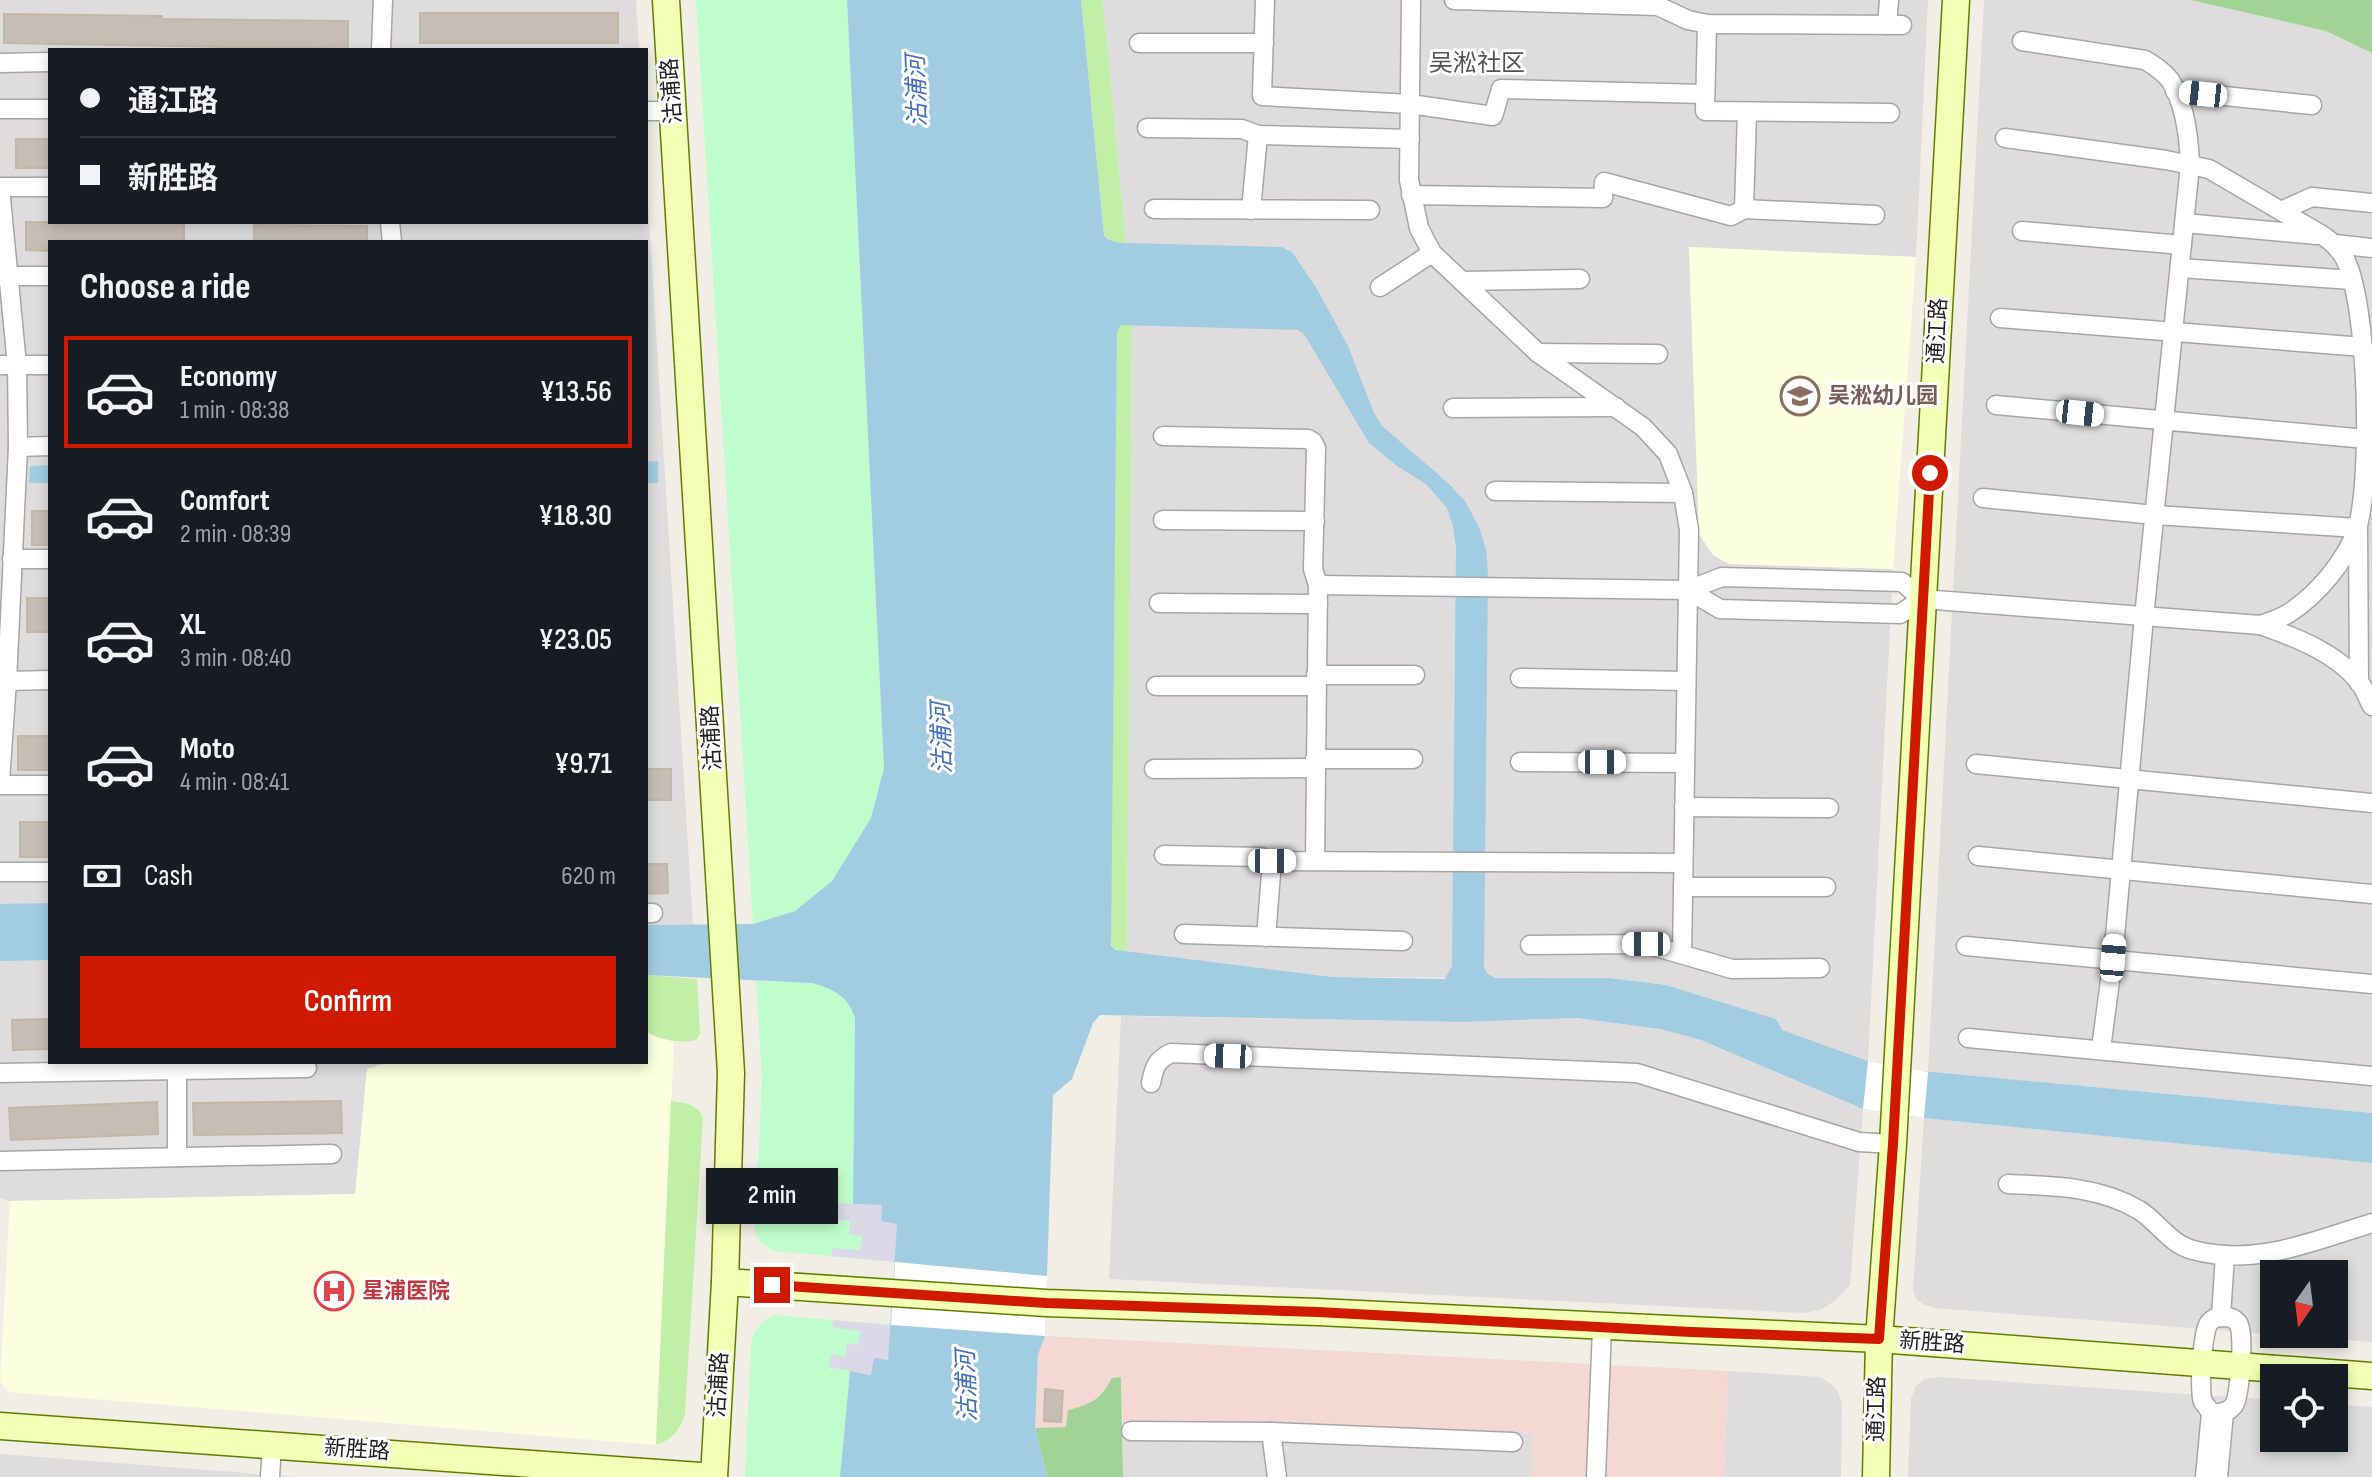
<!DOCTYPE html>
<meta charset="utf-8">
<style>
:root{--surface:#171b24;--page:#20242c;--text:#f1f3f6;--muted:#9ea1a6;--line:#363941;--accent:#cf1900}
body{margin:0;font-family:"Sofia Sans Condensed","Noto Sans SC",sans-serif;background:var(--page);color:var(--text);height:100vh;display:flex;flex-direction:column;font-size:30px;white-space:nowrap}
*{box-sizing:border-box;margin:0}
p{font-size:26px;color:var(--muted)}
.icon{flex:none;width:44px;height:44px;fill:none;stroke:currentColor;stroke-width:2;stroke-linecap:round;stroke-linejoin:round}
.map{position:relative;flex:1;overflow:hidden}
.drawer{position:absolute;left:48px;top:240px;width:600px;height:824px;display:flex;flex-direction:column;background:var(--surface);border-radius:0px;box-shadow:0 4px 12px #0003}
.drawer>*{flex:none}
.banner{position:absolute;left:48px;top:48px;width:600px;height:176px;border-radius:0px;box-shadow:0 4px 12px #0003;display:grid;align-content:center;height:176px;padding:0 32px;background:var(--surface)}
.needle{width:52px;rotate:194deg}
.tools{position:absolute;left:2260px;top:1260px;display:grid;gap:16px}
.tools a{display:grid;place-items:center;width:88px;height:88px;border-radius:0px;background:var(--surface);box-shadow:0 4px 12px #0003;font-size:40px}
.end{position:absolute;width:36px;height:36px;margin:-18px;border:10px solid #cf1900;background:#fff;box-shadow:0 0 0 4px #fff}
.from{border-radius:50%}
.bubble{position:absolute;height:56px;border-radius:0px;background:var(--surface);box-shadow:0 4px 12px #0003;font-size:26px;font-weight:600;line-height:56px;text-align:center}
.car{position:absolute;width:24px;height:48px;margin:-24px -12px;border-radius:10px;box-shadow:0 0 6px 2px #0007;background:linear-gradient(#fff 24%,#345 0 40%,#fff 0 76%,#345 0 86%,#fff 0)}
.banner b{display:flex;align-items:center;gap:28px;height:76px;font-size:30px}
.banner b+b{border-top:2px solid var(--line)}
.banner i{width:20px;height:20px;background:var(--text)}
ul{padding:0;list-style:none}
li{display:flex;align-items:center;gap:24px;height:112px;margin:0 16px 12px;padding:0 16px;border:4px solid transparent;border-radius:0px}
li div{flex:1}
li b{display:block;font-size:30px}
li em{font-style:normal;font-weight:600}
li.active{border-color:var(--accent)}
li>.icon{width:72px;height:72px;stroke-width:1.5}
h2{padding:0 32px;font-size:36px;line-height:96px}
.pay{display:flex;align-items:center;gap:20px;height:88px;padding:0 32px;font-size:30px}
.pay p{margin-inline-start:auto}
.button{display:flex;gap:16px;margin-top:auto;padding:16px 32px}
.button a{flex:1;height:92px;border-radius:0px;background:var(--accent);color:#fff;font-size:32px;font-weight:600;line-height:92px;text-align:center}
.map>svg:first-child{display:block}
.residential{fill:#dedcdc;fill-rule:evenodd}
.commercial{fill:#f3d8d3}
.education{fill:#fbffe0}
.grass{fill:#c2efa7}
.forest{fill:#a1d396}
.park{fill:#bffecc}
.plaza{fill:#dbd9e7}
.water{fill:#a2cce2;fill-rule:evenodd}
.pier{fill:#fff}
.building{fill:#c6beb4;stroke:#c4b7a6;stroke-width:2}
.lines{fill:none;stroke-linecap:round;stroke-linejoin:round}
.street-casing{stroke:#a6a6a6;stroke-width:21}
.secondary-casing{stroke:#607d00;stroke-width:29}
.street{stroke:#fff;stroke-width:18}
.secondary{stroke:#f2ffb5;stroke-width:26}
.route{stroke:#cf1900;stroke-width:10}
.labels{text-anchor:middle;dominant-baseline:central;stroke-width:6;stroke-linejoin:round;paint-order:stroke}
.street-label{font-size:22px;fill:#1f1f1f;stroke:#fff}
.education-label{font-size:22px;font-weight:bold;fill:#785e54;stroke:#fff;text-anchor:start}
.health-label{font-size:22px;font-weight:bold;fill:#be3a42;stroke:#fff;text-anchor:start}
.neighbourhood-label{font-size:24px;fill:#525252;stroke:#fff}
.water-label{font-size:24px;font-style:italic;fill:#436fb8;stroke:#fff}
</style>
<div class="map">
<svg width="2372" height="1477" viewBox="0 0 2372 1477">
<rect width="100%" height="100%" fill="#f1eee5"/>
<g class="residential">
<polygon points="0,0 636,0 639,50 50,50 50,222 646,222 646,170 693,926 646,925 646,242 50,242 50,1062 391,1062 367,1069 356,1194 10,1201 0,1198"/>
<polygon points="1103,0 1928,0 1916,257 1689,247 1699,534 1713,555 1729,564 1893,569 1868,1061 1781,1030 1776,1019 1666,985 1609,978 1332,977 1127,952 1132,325 1126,243"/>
<polygon points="1984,0 2191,0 2326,31 2372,53 2372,1113 1928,1072"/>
<polygon points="1121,1016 1463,1022 1577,1018 1660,1029 1701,1040 1863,1109 1850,1285 1836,1300 1822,1309 1806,1313 1109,1279"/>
<path d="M 1924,1118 L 2372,1163 L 2372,1342 L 1935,1308 L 1923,1304 L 1916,1299 L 1913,1290 ZM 2274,1274 L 2334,1274 L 2334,1334 L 2274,1334 Z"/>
<polygon points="1728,1371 1821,1377 1831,1384 1838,1392 1842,1403 1841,1477 1724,1477"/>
<polygon points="1939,1377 2274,1400 2274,1438 2334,1438 2334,1404 2372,1407 2372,1477 1908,1477 1911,1399 1915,1387 1924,1379"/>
<polygon points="1123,1422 1533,1433 1531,1477 1123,1477"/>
<polygon points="0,1454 299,1477 0,1477"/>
</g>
<polygon class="commercial" points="1045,1336 1728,1371 1724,1477 1531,1477 1532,1433 1123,1422 1121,1377 1112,1378 1103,1395 1088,1405 1068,1410 1067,1428 1035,1428 1038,1355"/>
<g class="education">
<polygon points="1689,247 1916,257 1893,569 1729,564 1713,555 1699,534"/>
<polygon points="646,975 677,978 656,1445 8,1392 0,1381 10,1201 355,1194 367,1069 391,1062 646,1062"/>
</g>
<g class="grass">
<polygon points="1081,0 1103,0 1126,243 1112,242 1104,235"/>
<path d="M 1121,325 L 1132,325 L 1127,952 C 1117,950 1112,950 1110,939 L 1117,331 Z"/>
<path d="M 646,975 L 697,979 L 700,1034 L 696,1040 C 681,1044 658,1040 646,1031 Z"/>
<path d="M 671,1101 C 685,1103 697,1103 703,1118 L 685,1414 C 679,1431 673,1439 656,1445 Z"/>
</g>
<g class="forest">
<polygon points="2191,0 2372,0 2372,53 2326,31"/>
<path d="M 1121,1377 L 1123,1477 L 1047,1477 L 1035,1428 L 1066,1427 L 1068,1410 C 1092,1404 1100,1400 1112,1378 Z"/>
</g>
<g class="park">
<polygon points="696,0 847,0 884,768 871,818 832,881 795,911 753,924"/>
<path d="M 756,981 C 793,982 841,975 855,1018 L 853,1203 L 895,1262 L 773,1251 L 762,1243 L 755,1233 L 762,1078 Z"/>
<path d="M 775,1315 L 891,1325 L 850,1372 L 840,1477 L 745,1477 L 751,1345 C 754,1329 760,1322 775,1315 Z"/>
</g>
<g class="plaza">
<polygon points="835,1203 883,1205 897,1223 895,1262 832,1256 832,1248 860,1250 862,1236 849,1234 850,1221 834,1219"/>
<polygon points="833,1320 891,1325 888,1360 872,1375 829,1367 831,1354 845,1357 847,1343 858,1345 860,1331 832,1327"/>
</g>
<g class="water">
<path d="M 847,0 L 1081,0 L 1104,235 C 1110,243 1117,242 1126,243 L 1281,247 L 1292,252 L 1317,289 L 1348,346 L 1374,413 L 1382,426 L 1448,483 L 1465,501 L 1479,527 L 1486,549 L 1488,574 L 1484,968 L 1488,974 L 1495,978 L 1609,978 L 1666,985 L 1776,1019 L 1782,1030 L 1868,1061 L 1921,1071 L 2372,1113 L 2372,1163 L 1924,1118 L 1863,1109 L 1701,1040 L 1660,1029 L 1577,1018 L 1463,1022 L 1100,1015 L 1093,1023 L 1072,1079 L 1053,1095 L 1045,1336 L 1038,1355 L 1035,1428 L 1047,1477 L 840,1477 L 850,1371 L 871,1375 L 874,1358 L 888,1360 L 897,1224 L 881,1221 L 882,1205 L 853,1204 L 855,1018 C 848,996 833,989 812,983 L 646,975 L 646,925 L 753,924 L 795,911 L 832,881 L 871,818 L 884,768 ZM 1121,325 L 1298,330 L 1304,334 L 1369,443 L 1397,466 L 1426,484 L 1447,508 L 1453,526 L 1456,548 L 1452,966 L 1445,979 L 1332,977 L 1116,950 L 1111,946 L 1117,332 Z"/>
<polygon points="658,461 658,483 646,483 646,462"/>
<polygon points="50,465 50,483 29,483 30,466"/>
<polygon points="50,903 50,960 0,961 0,904"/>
</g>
<g class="pier">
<polygon points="1868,1061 1928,1072 1924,1118 1863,1109"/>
<polygon points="895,1262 1047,1276 1045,1336 891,1325"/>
</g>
<g class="building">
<rect x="420" y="13" width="198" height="30"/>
<polygon points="4,14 162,16 162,19 348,21 348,49 4,43"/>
<rect x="16" y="139" width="34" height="29"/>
<polygon points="26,222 184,223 184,242 50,242 50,251 26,250"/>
<polygon points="254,225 367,226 367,242 254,242"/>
<rect x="32" y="511" width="18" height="34"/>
<rect x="27" y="598" width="23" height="34"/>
<rect x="18" y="736" width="32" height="34"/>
<rect x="646" y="769" width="25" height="31"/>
<rect x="20" y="822" width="30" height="35"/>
<polygon points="646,864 667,864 668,893 646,894"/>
<polygon points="50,1019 50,1049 13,1050 12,1020"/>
<polygon points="341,1101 342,1133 194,1135 193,1103"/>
<polygon points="157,1102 158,1134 11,1140 9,1108"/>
<polygon points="1045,1389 1063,1391 1061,1422 1044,1421"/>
</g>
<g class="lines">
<g class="street-casing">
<g id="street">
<polyline points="1265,0 1262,96 1410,104 1493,116 1501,89 1705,94"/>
<polyline points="1411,0 1409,180 1419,228 1432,253 1538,353 1643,427 1668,454 1683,493 1689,530 1682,954"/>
<polyline points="1454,0 1658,6 1688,20 1707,24 1902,25"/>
<polyline points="1707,24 1705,111 1890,113"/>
<polyline points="1887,25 1889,0"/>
<path d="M 2022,41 L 2145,60 C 2155,66 2163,71 2170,80 C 2185,103 2189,138 2190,165 L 2144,617 L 2113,958 L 2101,1049"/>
<polyline points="1139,43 1264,43"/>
<polyline points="381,50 383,0"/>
<polyline points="0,63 50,62"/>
<polyline points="2175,91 2312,105"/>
<polyline points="0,109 50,109"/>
<polyline points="646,111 673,111"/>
<polyline points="1147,128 1242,129 1258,135 1410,139"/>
<polyline points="0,187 50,187"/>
<polyline points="0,188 17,365 18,447 7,681 0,781"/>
<polyline points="1411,195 1603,198 1604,182 1731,216 1744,209 1875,215"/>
<polyline points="1154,209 1370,210"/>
<polyline points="1744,209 1747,112"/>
<polyline points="1251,210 1258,135"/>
<polyline points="2281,211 2312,197 2372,203"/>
<polyline points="390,222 392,242"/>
<polyline points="2185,223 2316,235"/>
<polyline points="2022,231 2182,245"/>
<polyline points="2335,244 2372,248"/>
<polyline points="2180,268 2352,280"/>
<polyline points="0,276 50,276"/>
<polyline points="1462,281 1580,279"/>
<polyline points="1380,287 1432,253"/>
<polyline points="2000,318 2363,347"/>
<polyline points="1538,353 1658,354"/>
<polyline points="0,365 50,365"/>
<polyline points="1996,405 2366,439"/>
<polyline points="1453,408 1616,407"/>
<polyline points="1163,436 1308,439 1313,442 1316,448 1313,569 1318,585 1315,861"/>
<polyline points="18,447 50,446"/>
<polyline points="1495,491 1683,493"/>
<polyline points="1983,498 2155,515 2358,528 2359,683"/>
<polyline points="1163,520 1315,521"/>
<polyline points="12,559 50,559"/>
<path d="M 1318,585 L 1688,590 L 1722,577 L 1902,582 L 1922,599 L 2260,625 C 2270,622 2280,619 2289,613 C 2317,595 2346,561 2357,529 C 2372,480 2369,302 2344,257 C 2338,247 2331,241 2322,235 L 2209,169 L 2166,160 L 2005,138"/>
<polyline points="1688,590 1720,609 1900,614 1922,599"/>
<polyline points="1159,603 1318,604"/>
<path d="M 2260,625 C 2295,637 2337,653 2360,683 C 2365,690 2368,699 2372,706"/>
<polyline points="1316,675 1415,675"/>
<polyline points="1520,678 1686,681"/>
<polyline points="7,681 50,680"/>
<polyline points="1156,686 1316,686"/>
<polyline points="1315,759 1413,759"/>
<polyline points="1520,762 1685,763"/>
<polyline points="1976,764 2372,803"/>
<polyline points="1154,769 1315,768"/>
<polyline points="0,785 50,785"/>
<polyline points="1684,807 1829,808"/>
<polyline points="1164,855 1261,857 1272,861 1683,863"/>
<polyline points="1978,856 2372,894"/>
<polyline points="0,872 50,872"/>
<polyline points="1683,887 1826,887"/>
<polyline points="646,913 653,913"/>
<polyline points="1184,934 1403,941"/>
<polyline points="1266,937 1272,861"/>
<polyline points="1530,945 1646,944 1732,969 1820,968"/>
<polyline points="1966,946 2372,984"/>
<polyline points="1968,1038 2372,1076"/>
<polyline points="0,1073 307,1068"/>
<path d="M 1151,1083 C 1154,1068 1156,1060 1171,1053 L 1637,1073 L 1859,1142 L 1893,1144"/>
<polyline points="177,1157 177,1070"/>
<polyline points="0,1161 332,1154"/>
<path d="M 2008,1184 C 2052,1186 2099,1186 2139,1210 C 2158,1222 2170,1244 2193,1250 C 2255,1267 2313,1241 2372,1223"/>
<path d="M 2221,1317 C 2228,1317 2233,1317 2238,1323 C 2245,1331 2240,1396 2234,1405 C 2228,1413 2220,1414 2211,1413 C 2210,1411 2204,1403 2203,1402 C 2199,1390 2202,1332 2209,1323 C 2213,1318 2215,1318 2221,1317 Z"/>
<polyline points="2221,1317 2225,1255"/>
<polyline points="1131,1431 1271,1432 1513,1442"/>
<polyline points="1271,1432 1277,1477"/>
<polyline points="270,1477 272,1445"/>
<polyline points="1596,1477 1602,1328"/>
<polyline points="2205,1477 2211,1413"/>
<polyline points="2218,1477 2224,1413"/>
</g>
</g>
<g class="secondary-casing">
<g id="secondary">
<polyline points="666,0 731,1073 725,1282 714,1477"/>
<polyline points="725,1282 1046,1303 1318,1312 1879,1339 2372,1376"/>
<polyline points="0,1426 714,1477"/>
<polyline points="1876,1477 1879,1339 1893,1144 1956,0"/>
</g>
</g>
<use href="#street" class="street"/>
<use href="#secondary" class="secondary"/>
</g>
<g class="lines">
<polyline class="route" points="772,1285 1046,1303 1318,1312 1691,1332 1879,1339 1893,1144 1930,473"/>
</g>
<defs>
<g id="school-ring" transform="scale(2)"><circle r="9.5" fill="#fff" stroke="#8d6e63" stroke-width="1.5"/><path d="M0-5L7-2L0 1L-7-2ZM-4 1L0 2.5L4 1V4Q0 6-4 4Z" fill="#8d6e63"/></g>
<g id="hospital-ring" transform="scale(2)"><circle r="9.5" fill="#fff" stroke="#e0444e" stroke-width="1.5"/><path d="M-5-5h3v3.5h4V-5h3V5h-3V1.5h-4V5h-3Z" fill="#e0444e"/></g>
</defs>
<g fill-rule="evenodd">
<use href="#school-ring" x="1800" y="396"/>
<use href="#hospital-ring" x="334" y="1291"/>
</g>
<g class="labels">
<g class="street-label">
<text transform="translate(672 91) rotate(-94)">沽浦路</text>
<text transform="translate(1938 331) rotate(-87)">通江路</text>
<text transform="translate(712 738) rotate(-93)">沽浦路</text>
<text transform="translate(1932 1343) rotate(4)">新胜路</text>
<text transform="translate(719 1385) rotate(-87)">沽浦路</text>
<text transform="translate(1877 1409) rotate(-89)">通江路</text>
<text transform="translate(357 1450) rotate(4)">新胜路</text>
</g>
<g class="education-label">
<text x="1828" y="396">吴淞幼儿园</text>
</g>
<g class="health-label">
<text x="362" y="1291">星浦医院</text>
</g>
<g class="neighbourhood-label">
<text x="1477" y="63">吴淞社区</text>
</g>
<g class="water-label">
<text transform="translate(917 91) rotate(-92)">沽浦河</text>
<text transform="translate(942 738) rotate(-92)">沽浦河</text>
<text transform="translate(967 1386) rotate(-92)">沽浦河</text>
</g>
</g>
</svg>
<div class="tools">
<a><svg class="needle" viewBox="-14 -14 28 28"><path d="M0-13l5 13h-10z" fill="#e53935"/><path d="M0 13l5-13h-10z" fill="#9ea1a6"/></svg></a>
<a><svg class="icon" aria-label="locate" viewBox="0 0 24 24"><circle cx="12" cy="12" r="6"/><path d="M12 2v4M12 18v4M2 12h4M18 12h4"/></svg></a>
</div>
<i class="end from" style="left:1930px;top:473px"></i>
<i class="end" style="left:772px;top:1285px"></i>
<div class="bubble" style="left:706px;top:1168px;width:132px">2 min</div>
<i class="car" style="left:2203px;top:94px;rotate:276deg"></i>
<i class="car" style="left:2080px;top:413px;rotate:96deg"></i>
<i class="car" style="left:1602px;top:762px;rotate:90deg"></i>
<i class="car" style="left:1272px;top:861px;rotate:90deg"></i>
<i class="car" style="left:1646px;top:944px;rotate:270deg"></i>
<i class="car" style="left:2113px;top:958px;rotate:5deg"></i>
<i class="car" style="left:1228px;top:1056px;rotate:272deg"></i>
<div class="banner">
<b><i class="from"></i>通江路</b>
<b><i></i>新胜路</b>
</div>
<section class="drawer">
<h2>Choose a ride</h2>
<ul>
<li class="active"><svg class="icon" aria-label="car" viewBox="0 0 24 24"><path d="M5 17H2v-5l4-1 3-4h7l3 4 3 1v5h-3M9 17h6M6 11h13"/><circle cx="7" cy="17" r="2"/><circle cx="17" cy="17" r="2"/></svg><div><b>Economy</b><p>1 min · 08:38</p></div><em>¥13.56</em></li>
<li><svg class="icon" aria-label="car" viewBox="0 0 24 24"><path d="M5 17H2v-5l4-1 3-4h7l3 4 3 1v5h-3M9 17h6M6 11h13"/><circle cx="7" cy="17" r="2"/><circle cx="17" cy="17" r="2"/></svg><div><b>Comfort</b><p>2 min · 08:39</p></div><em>¥18.30</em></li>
<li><svg class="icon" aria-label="car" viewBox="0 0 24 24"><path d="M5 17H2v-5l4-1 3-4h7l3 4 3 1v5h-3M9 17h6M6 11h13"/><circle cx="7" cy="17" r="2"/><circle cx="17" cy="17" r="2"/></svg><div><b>XL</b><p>3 min · 08:40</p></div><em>¥23.05</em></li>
<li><svg class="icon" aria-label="car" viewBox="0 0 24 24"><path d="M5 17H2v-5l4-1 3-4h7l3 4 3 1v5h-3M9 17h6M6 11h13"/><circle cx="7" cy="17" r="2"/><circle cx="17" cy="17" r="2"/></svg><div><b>Moto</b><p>4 min · 08:41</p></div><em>¥9.71</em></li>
</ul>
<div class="pay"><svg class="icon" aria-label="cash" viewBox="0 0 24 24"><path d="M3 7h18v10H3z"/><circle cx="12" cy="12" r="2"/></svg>Cash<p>620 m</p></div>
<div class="button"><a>Confirm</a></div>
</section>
</div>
